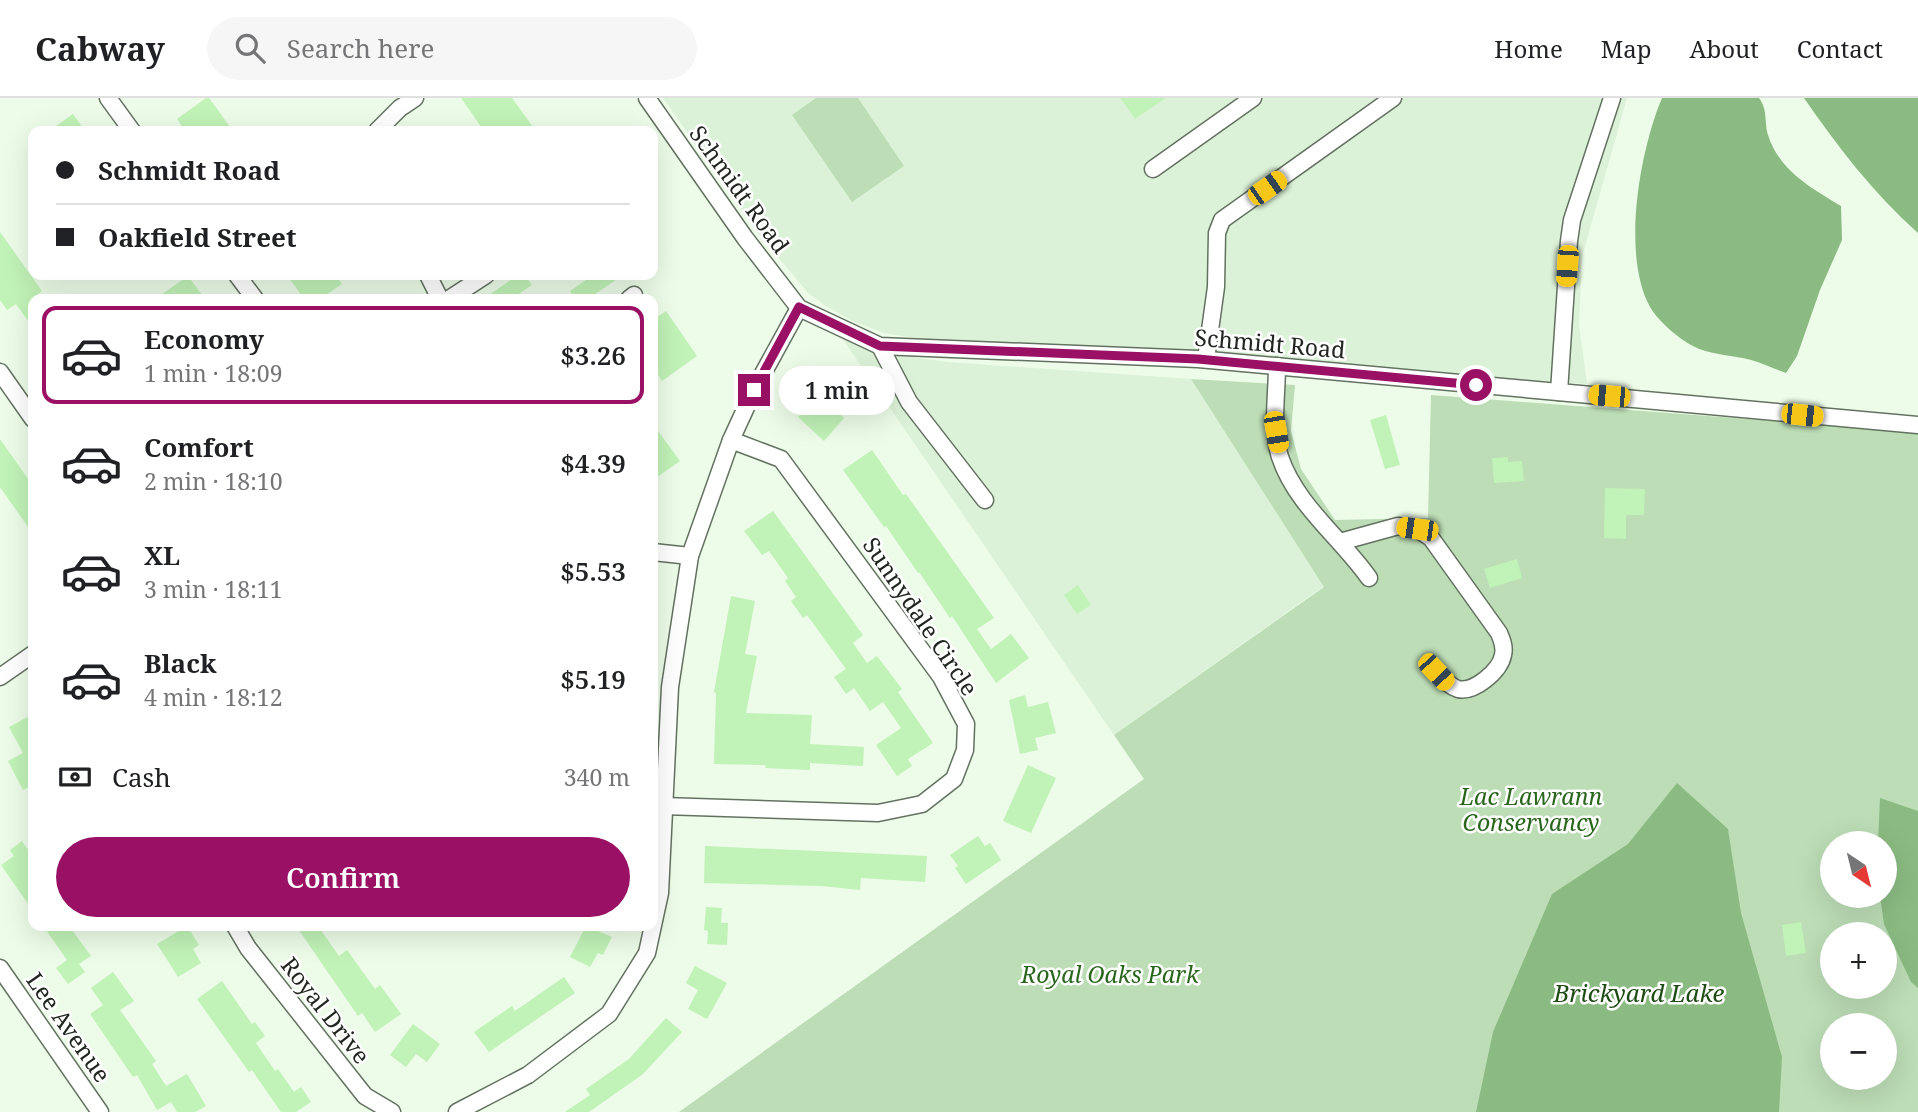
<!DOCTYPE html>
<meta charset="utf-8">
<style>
:root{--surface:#fff;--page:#f6f6f6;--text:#202124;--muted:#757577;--line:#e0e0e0;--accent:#991064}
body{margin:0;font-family:"Noto Serif",serif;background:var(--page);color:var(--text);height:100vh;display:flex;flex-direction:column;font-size:26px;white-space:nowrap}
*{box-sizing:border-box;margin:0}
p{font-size:23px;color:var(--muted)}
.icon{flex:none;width:38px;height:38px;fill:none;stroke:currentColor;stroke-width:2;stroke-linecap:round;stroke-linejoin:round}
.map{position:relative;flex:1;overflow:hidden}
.panel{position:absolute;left:28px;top:196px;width:630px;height:637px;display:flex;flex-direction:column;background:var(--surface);border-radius:14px;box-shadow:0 7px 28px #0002}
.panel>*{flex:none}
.guide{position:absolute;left:28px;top:28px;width:630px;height:154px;border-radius:14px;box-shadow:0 7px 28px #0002;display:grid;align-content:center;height:154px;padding:0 28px;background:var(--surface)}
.needle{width:46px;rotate:145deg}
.controls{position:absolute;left:1820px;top:733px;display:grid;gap:14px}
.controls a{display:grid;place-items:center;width:77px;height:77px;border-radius:50%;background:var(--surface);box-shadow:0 7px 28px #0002;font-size:35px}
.end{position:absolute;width:32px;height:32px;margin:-16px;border:9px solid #991064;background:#fff;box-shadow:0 0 0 4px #fff}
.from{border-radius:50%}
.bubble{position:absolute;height:49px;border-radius:24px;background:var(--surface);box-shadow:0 7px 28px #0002;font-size:23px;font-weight:600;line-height:49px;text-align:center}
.car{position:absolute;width:21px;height:42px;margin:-21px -10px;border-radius:9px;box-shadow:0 0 5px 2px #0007;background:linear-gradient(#f5c518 24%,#345 0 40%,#f5c518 0 76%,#345 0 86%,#f5c518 0)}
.guide b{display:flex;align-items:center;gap:24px;height:66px;font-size:26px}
.guide b+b{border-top:2px solid var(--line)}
.guide i{width:18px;height:18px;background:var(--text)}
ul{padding:12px 0 0;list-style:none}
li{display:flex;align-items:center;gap:21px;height:98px;margin:0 14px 10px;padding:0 14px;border:4px solid transparent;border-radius:14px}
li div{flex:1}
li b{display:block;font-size:26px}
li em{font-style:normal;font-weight:600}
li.selected{border-color:var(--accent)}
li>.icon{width:63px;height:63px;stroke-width:1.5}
.pay{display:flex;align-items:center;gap:18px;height:77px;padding:0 28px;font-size:26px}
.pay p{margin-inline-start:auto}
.action{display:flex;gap:14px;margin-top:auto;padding:14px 28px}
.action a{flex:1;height:80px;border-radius:42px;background:var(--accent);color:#fff;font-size:28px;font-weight:600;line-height:80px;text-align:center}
header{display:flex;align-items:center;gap:42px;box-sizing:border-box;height:98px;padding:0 35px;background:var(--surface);border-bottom:2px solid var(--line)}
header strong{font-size:33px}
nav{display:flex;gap:38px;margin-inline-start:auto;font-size:24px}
.search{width:490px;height:63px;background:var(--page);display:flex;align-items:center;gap:18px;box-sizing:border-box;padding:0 24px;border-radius:38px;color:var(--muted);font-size:26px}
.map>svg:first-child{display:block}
.built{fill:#dcf2d8}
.green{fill:#bcddb6;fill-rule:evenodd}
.water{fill:#8bbb82}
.building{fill:#c1f2b7}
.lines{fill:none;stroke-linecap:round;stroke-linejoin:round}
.minor-casing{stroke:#637260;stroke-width:19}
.minor{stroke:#fff;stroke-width:16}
.route{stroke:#991064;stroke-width:9}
.labels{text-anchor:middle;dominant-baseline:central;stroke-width:5;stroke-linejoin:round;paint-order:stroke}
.street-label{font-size:23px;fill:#212720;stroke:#fff}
.park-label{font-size:23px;font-style:italic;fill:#29661c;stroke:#fff}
.water-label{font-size:24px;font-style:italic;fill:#1e4c14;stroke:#fff}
</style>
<header>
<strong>Cabway</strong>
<div class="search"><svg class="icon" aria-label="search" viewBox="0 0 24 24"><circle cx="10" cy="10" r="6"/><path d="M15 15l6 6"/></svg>Search here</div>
<nav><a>Home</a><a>Map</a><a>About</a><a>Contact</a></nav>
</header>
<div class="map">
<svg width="1918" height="1014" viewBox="0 0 1918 1014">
<rect width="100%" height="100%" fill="#ecfce8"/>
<g class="built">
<polygon points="663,0 1627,0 1582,159 1579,227 1587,286 951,246 884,235 853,223 826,208 808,195 759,136"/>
<polygon points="840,237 903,258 948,264 1191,281 1324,488 1114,637"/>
</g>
<g class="green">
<polygon points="816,0 858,0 904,68 852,104 792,17"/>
<path d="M 1191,281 L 1295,287 L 1291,333 L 1301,371 L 1335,422 L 1428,420 L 1431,297 L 1918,334 L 1918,1014 L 679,1014 L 1144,681 L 1114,637 L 1324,489 ZM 1832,746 L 1885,746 L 1885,798 L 1832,798 ZM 1832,836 L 1885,836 L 1885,889 L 1832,889 ZM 1832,928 L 1885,928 L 1885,980 L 1832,980 Z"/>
</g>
<g class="water">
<path d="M 1662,0 L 1759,0 C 1768,12 1764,23 1768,37 C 1779,72 1811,90 1841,108 L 1842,142 L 1820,192 L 1797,258 L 1786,275 C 1774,271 1763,265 1751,262 C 1733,257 1709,257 1693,248 C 1678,240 1659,224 1650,209 C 1621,156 1640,52 1662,0 Z"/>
<path d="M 1804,0 L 1918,0 L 1918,135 C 1874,96 1837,48 1804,0 Z"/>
<polygon points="1677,685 1728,731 1741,815 1782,959 1779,1014 1476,1014 1493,934 1552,796 1628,746"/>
<polygon points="1880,700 1918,713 1918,890 1911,884 1884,826 1880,798 1885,798 1885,746 1878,745"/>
</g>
<g class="building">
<polygon points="206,0 209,0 233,33 185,33 177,21"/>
<polygon points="461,0 512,0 536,33 484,33"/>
<polygon points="1120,0 1166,0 1135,21"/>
<polygon points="73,16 85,33 49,33"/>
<polygon points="0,134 42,193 33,200 33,230 16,206 7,212 0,202"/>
<polygon points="287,177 335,177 342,186 320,201 304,201"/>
<polygon points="518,177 525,177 532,187 511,201 483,201"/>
<polygon points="593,177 623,177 588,201 575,201 570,193"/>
<polygon points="188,178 205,201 155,201"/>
<polygon points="666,213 697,258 662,283 653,269 653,222"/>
<polygon points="828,285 848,303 838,314 844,320 824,343 798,319"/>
<polygon points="1386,317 1400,367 1385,371 1370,322"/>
<polygon points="653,326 680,363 653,382"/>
<polygon points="0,341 33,388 33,436 0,389"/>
<polygon points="872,352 903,397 906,396 994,520 977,531 991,551 1011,536 1029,560 996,585 952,518 950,520 919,474 918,475 886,428 884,429 843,372"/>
<polygon points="1508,359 1508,364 1522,363 1524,383 1494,385 1492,360"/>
<polygon points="1605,390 1645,391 1644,417 1626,417 1626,441 1604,440"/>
<polygon points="773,413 863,537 853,545 867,565 877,558 902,591 898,594 933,645 908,661 912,668 897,678 876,647 901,630 883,604 870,613 854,590 846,596 834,579 846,571 807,517 803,520 791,503 796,499 785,483 788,480 769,453 762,457 744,433"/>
<polygon points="1517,461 1522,480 1490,490 1484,471"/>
<polygon points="1078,487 1091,507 1077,516 1064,497"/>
<polygon points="731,498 755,503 745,556 757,558 746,615 812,617 810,646 864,649 863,668 810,665 810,672 765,670 766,667 714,666 716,595 714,594"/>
<polygon points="1025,597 1028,609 1048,604 1056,635 1035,640 1038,652 1020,656 1009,602"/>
<polygon points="33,616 33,687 23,692 8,663 23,655 9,629"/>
<polygon points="1028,667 1056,680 1031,735 1003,723"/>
<polygon points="978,738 985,748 990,745 1001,762 966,786 955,770 958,768 950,757"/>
<polygon points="22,743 33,759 33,813 1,767 14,758 10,752"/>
<polygon points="705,748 927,758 925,784 861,780 860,792 821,788 704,785"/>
<polygon points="706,809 722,810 721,825 728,825 727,847 707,846 708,833 704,832"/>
<polygon points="1801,824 1806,855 1786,858 1782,827"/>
<polygon points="43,828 69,828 91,858 79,866 85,874 68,886 56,870 67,862"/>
<polygon points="187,828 199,847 193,851 201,865 178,879 157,846"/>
<polygon points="296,828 318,828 339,858 347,852 375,891 380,887 401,916 375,934 362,915 358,918"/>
<polygon points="586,828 612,839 603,857 598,855 590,869 570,859"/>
<polygon points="695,868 727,885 707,921 688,911 698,892 686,885"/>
<polygon points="113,874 134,903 120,912 156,963 152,966 166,988 187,976 206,1008 195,1014 177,1014 171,1004 157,1012 137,977 133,979 90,916 103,907 91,890"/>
<polygon points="564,879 575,895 489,954 474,934 512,908 515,913"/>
<polygon points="222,883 252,926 255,924 265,938 256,945 275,973 278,971 294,994 301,989 311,1004 296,1014 281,1014 252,972 249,974 197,901"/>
<polygon points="666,920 682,934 643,976 589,1014 565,1014 590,997 586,991 629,961"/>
<polygon points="413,926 440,946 427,964 416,956 406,969 390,957"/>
</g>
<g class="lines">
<g class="minor-casing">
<g id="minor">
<polyline points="108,0 132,33"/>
<polyline points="647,0 745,140 799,210 880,248 1198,261 1918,327"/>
<polyline points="377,33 400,10 415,0"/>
<polyline points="1153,71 1253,0"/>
<polyline points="237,177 255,201"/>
<polyline points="428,177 440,201"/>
<polyline points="449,201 486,177"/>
<polyline points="629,201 634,197"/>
<polyline points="880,248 909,304 985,402"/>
<polyline points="1206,261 1216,189 1217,135 1222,122 1393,0"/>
<path d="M 1277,268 C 1277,297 1271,331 1280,359 C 1296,407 1341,440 1369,480"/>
<polyline points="0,274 33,321"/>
<polyline points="1559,294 1569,143 1572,122 1612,0"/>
<path d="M 1340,444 L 1398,428 L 1417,431 L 1431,440 L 1499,535 C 1502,542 1505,549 1503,557 C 1500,573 1474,595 1458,591 C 1449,588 1443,581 1436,574"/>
<polyline points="653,454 690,458"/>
<polyline points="0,579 33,556"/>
<polyline points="663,708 878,715 922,706 954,681 965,652 966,626 941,579 781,361 731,342"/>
<polyline points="235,828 248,850 365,998 392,1014"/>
<polyline points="0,870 100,1014"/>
<polyline points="457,1014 528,977 609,916 647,855 660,795 670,589 690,458 731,342 754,292 799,210"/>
</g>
</g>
<use href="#minor" class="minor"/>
</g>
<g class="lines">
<polyline class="route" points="754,292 799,209 880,248 1198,261 1476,287"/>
</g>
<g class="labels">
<g class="street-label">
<text transform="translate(740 91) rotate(54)">Schmidt Road</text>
<text transform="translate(1270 245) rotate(5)">Schmidt Road</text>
<text transform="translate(921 518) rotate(56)">Sunnydale Circle</text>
<text transform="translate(326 912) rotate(52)">Royal Drive</text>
<text transform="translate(69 929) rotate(55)">Lee Avenue</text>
</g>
<g class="park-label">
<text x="1531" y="698">Lac Lawrann<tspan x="1531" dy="26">Conservancy</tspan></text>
<text x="1110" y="876">Royal Oaks Park</text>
</g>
<g class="water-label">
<text x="1639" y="894">Brickyard Lake</text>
</g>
</g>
</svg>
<div class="controls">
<a><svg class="needle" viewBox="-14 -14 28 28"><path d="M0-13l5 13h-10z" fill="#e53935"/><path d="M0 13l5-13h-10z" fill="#757577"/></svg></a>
<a>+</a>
<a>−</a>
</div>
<i class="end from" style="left:1476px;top:287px"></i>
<i class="end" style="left:754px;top:292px"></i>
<div class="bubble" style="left:779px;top:268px;width:116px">1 min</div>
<i class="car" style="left:1267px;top:90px;rotate:55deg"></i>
<i class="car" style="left:1567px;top:168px;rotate:184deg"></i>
<i class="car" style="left:1609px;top:298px;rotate:275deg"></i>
<i class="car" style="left:1802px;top:317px;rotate:96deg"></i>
<i class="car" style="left:1276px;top:334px;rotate:170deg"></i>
<i class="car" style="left:1417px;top:431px;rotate:278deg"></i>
<i class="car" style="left:1436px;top:574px;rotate:137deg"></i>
<div class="guide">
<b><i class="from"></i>Schmidt Road</b>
<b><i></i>Oakfield Street</b>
</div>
<section class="panel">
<ul>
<li class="selected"><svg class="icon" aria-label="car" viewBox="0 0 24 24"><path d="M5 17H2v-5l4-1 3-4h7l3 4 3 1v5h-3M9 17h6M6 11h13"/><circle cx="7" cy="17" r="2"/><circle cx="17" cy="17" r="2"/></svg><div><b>Economy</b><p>1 min · 18:09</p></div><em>$3.26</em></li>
<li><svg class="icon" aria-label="car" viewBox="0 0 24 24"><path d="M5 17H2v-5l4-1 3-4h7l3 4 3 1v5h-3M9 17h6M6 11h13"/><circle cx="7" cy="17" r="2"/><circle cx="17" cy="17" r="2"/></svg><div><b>Comfort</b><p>2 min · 18:10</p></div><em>$4.39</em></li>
<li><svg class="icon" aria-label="car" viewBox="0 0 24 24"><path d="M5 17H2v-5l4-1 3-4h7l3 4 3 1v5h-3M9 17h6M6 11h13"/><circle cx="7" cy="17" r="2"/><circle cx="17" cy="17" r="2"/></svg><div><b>XL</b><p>3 min · 18:11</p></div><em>$5.53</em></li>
<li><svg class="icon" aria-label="car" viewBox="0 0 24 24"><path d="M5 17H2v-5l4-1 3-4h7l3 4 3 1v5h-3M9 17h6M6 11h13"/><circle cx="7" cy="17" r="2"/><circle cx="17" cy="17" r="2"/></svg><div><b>Black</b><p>4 min · 18:12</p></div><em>$5.19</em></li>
</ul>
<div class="pay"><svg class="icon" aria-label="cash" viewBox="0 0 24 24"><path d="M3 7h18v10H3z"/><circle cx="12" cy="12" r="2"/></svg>Cash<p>340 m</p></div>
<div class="action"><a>Confirm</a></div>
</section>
</div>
